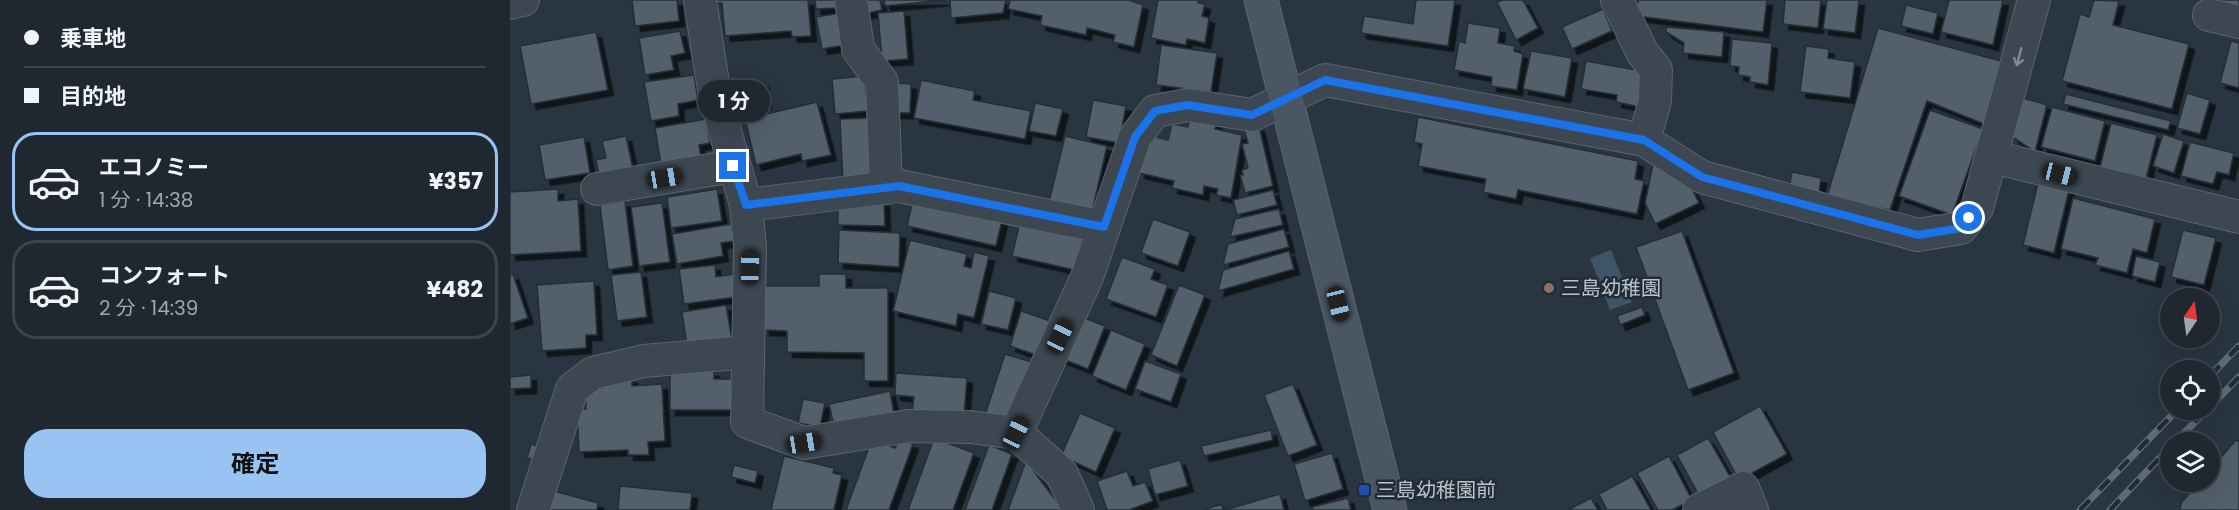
<!DOCTYPE html>
<html lang="ja">
<meta charset="utf-8">
<style>
:root{--surface:#1f2831;--page:#273039;--text:#f1f3f6;--muted:#a1a6ab;--line:#3c444d;--accent:#98c3f2}
body{margin:0;font-family:Poppins,"Noto Sans JP",sans-serif;background:var(--page);color:var(--text);height:100vh;display:flex;flex-direction:column;font-size:22px;white-space:nowrap}
*{box-sizing:border-box;margin:0}
p{font-size:20px;color:var(--muted)}
.icon{flex:none;width:33px;height:33px;fill:none;stroke:currentColor;stroke-width:2;stroke-linecap:round;stroke-linejoin:round}
.map{position:relative;flex:1;overflow:hidden}
.details{display:flex;flex-direction:column;background:var(--surface);width:510px}
.details>*{flex:none}
.guide{display:grid;align-content:center;height:132px;padding:0 24px;background:var(--surface)}
.needle{width:39px;rotate:13deg}
.tools{position:absolute;left:1650px;top:288px;display:grid;gap:12px}
.tools a{display:grid;place-items:center;width:60px;height:60px;border-radius:50%;background:var(--surface);box-shadow:0 6px 24px #0002,0 0 0 2px var(--line);font-size:30px}
.end{position:absolute;width:27px;height:27px;margin:-14px;border:8px solid #1a73e8;background:#fff;box-shadow:0 0 0 3px #fff}
.from{border-radius:50%}
.bubble{position:absolute;height:42px;border-radius:21px;background:var(--surface);box-shadow:0 6px 24px #0002,0 0 0 2px var(--line);font-size:20px;font-weight:700;line-height:42px;text-align:center}
.car{position:absolute;width:18px;height:36px;margin:-18px -9px;border-radius:8px;box-shadow:0 0 4px 2px #0007;background:linear-gradient(#222 24%,#8ab4d8 0 40%,#222 0 76%,#8ab4d8 0 86%,#222 0)}
.guide b{display:flex;align-items:center;gap:21px;height:57px;font-size:22px}
.guide b+b{border-top:2px solid var(--line)}
.guide i{width:15px;height:15px;background:var(--text)}
ul{padding:0;list-style:none}
li{display:flex;align-items:center;gap:18px;height:99px;margin:0 12px 9px;padding:0 12px;border:3px solid var(--line);border-radius:24px}
li div{flex:1}
li b{display:block;font-size:22px}
li em{font-style:normal;font-weight:700}
li.active{border-color:var(--accent)}
li>.icon{width:54px;height:54px;stroke-width:1.5}
.button{display:flex;gap:12px;margin-top:auto;padding:12px 24px}
.button a{flex:1;height:69px;border-radius:24px;background:var(--accent);color:#111;font-size:24px;font-weight:700;line-height:69px;text-align:center}
main{display:flex;flex:1;min-height:0}
.map>svg:first-child{display:block}
.water{fill:#405469}
.building{fill:#52606c;stroke:#232e38;stroke-width:1.5;filter:url(#shadow)}
.lines{fill:none;stroke-linecap:round;stroke-linejoin:round}
.street-casing{stroke:#5b656e;stroke-width:34}
.secondary-casing{stroke:#5b656e;stroke-width:35}
.street{stroke:#3d4751;stroke-width:32}
.secondary{stroke:#4b5664;stroke-width:33}
.rail-casing{stroke:#5f6b78;stroke-width:7}
.rail{stroke:#212c37;stroke-width:4.5;stroke-dasharray:14;stroke-linecap:butt}
.oneway{stroke:#828b94}
.route{stroke:#1a73e8;stroke-width:8}
.education-dot{fill:#8d6e63;stroke:#212c37;stroke-width:2}
.transit-dot{fill:#1a4fb4;stroke:#212c37;stroke-width:2}
.labels{text-anchor:middle;dominant-baseline:central;stroke-width:5;stroke-linejoin:round;paint-order:stroke}
.poi-label{font-size:20px;fill:#bac2cb;stroke:#212c37;text-anchor:start}
</style>
<main>
<section class="details">
<div class="guide">
<b><i class="from"></i>乗車地</b>
<b><i></i>目的地</b>
</div>
<ul>
<li class="active"><svg class="icon" aria-label="car" viewBox="0 0 24 24"><path d="M5 17H2v-5l4-1 3-4h7l3 4 3 1v5h-3M9 17h6M6 11h13"/><circle cx="7" cy="17" r="2"/><circle cx="17" cy="17" r="2"/></svg><div><b>エコノミー</b><p>1 分 · 14:38</p></div><em>¥357</em></li>
<li><svg class="icon" aria-label="car" viewBox="0 0 24 24"><path d="M5 17H2v-5l4-1 3-4h7l3 4 3 1v5h-3M9 17h6M6 11h13"/><circle cx="7" cy="17" r="2"/><circle cx="17" cy="17" r="2"/></svg><div><b>コンフォート</b><p>2 分 · 14:39</p></div><em>¥482</em></li>
</ul>
<div class="button"><a>確定</a></div>
</section>
<div class="map">
<svg width="1729" height="510" viewBox="0 0 1729 510">
<defs>
<filter id="shadow"><feDropShadow dx="5.5" dy="5.5" stdDeviation="0" flood-color="#0009"/></filter>
</defs>
<rect width="100%" height="100%" fill="#293541"/>
<polygon class="water" points="1101,250 1122,302 1100,310 1080,258"/>
<g class="building">
<polygon points="122,0 167,0 169,21 125,26"/>
<polygon points="206,0 298,0 301,36 282,37 281,31 215,36 212,3 207,3"/>
<polygon points="305,0 327,0 328,8 306,9"/>
<polygon points="345,0 370,0 372,10 348,15"/>
<polygon points="374,0 436,0 375,6"/>
<polygon points="440,0 496,0 493,13 441,18"/>
<polygon points="500,0 619,0 633,5 624,47 603,42 605,35 577,28 576,35 530,25 532,16 498,9"/>
<polygon points="648,0 689,0 688,3 695,4 692,16 699,18 695,43 677,39 676,45 641,38"/>
<polygon points="906,0 945,0 938,46 851,33 854,16 903,24"/>
<polygon points="992,0 1013,0 1028,28 1006,40 987,2"/>
<polygon points="1128,0 1257,0 1253,32 1126,16"/>
<polygon points="1275,0 1311,0 1308,28 1273,24"/>
<polygon points="1317,0 1349,0 1345,33 1313,29"/>
<polygon points="1439,0 1493,0 1483,45 1431,32"/>
<polygon points="1584,0 1609,1 1603,25 1679,44 1662,109 1552,81 1570,14 1579,17"/>
<polygon points="1710,0 1729,0 1729,7 1710,3"/>
<polygon points="1396,5 1428,13 1423,34 1391,26"/>
<polygon points="1093,9 1102,31 1062,49 1052,27"/>
<polygon points="394,11 398,59 372,61 368,13"/>
<polygon points="331,13 336,45 312,49 306,17"/>
<polygon points="958,23 990,28 988,43 1005,46 1004,51 1013,54 1007,90 981,86 982,77 944,70 949,41 955,43"/>
<polygon points="1156,27 1214,32 1212,57 1173,53 1174,43 1156,32"/>
<polygon points="1368,28 1491,61 1474,124 1417,101 1380,210 1317,196"/>
<polygon points="170,31 175,53 161,56 164,70 135,75 129,38"/>
<polygon points="86,32 98,90 21,104 10,46"/>
<polygon points="1222,39 1262,43 1258,85 1240,82 1240,77 1228,75 1229,67 1220,66"/>
<polygon points="1721,41 1729,43 1729,88 1710,83"/>
<polygon points="651,45 707,53 701,92 646,85"/>
<polygon points="1296,46 1319,49 1318,58 1345,62 1340,98 1290,92"/>
<polygon points="1021,51 1062,58 1055,97 1013,89"/>
<polygon points="1076,61 1137,72 1130,107 1106,102 1107,95 1071,89"/>
<polygon points="184,75 188,100 168,104 169,116 141,121 134,82"/>
<polygon points="354,76 358,111 325,114 322,79"/>
<polygon points="411,80 465,91 463,100 521,111 515,139 404,118"/>
<polygon points="253,82 256,104 227,108 224,86"/>
<polygon points="382,83 401,84 400,113 382,113"/>
<polygon points="1677,93 1700,100 1690,134 1667,128"/>
<polygon points="1556,94 1661,121 1658,130 1553,104"/>
<polygon points="1513,98 1537,105 1525,152 1503,137"/>
<polygon points="583,100 616,106 609,143 576,137"/>
<polygon points="307,102 321,155 292,161 291,154 246,165 235,119"/>
<polygon points="525,103 553,109 546,136 519,131"/>
<polygon points="1542,107 1595,121 1585,161 1531,147"/>
<polygon points="1420,110 1473,129 1442,215 1389,196"/>
<polygon points="681,115 707,121 705,129 732,135 721,198 706,195 708,189 694,186 693,195 662,188 664,181 629,173 635,147 643,136 658,140 662,124 678,127"/>
<polygon points="908,117 1128,161 1125,179 1134,181 1127,214 1008,190 1006,199 973,192 976,179 908,166 912,144 904,142"/>
<polygon points="363,118 366,182 333,183 330,119"/>
<polygon points="196,119 200,143 189,145 191,158 151,164 145,128"/>
<polygon points="1601,123 1647,135 1636,179 1590,167"/>
<polygon points="749,126 763,186 735,193 730,175 733,175 732,170 738,168 732,144 738,143 734,129"/>
<polygon points="1653,134 1674,141 1664,173 1643,166"/>
<polygon points="116,136 123,169 89,176 86,160 96,158 92,141"/>
<polygon points="555,136 597,146 582,212 539,202"/>
<polygon points="74,137 80,173 35,180 29,145"/>
<polygon points="1680,142 1724,153 1719,175 1707,172 1703,184 1671,176"/>
<polygon points="1143,164 1178,181 1189,203 1145,224 1135,203"/>
<polygon points="1282,172 1311,178 1309,193 1279,188"/>
<polygon points="1528,183 1559,190 1544,253 1513,245"/>
<polygon points="48,189 48,201 68,199 71,251 0,255 0,192"/>
<polygon points="207,189 212,221 161,228 157,197"/>
<polygon points="763,190 767,205 727,215 723,200"/>
<polygon points="404,196 493,216 486,246 397,226"/>
<polygon points="1563,198 1645,219 1637,253 1623,249 1617,273 1585,265 1588,258 1551,249"/>
<polygon points="115,201 123,266 98,270 90,205"/>
<polygon points="328,201 374,201 375,226 328,225"/>
<polygon points="152,203 160,262 129,266 121,207"/>
<polygon points="769,209 773,225 720,237 725,219"/>
<polygon points="511,218 574,232 565,270 502,256"/>
<polygon points="643,219 680,232 668,266 631,253"/>
<polygon points="221,224 224,241 211,243 213,256 167,264 162,234"/>
<polygon points="774,229 779,247 713,265 718,244"/>
<polygon points="329,230 390,233 389,267 328,263"/>
<polygon points="1673,230 1706,238 1694,285 1661,277"/>
<polygon points="1172,231 1224,373 1178,390 1126,247"/>
<polygon points="400,240 457,254 454,266 461,268 464,252 479,256 464,318 448,314 446,326 383,311"/>
<polygon points="779,251 784,269 708,291 713,270"/>
<polygon points="1626,256 1650,262 1645,282 1622,276"/>
<polygon points="612,257 645,269 641,279 658,285 646,317 596,299"/>
<polygon points="205,265 206,277 224,274 227,297 174,304 169,269"/>
<polygon points="131,272 137,317 107,321 101,275"/>
<polygon points="3,274 18,318 0,324 0,275"/>
<polygon points="309,274 336,274 336,288 378,288 378,381 354,381 354,353 277,352 277,331 254,330 254,286 309,286"/>
<polygon points="84,281 87,335 76,335 76,348 32,351 27,285"/>
<polygon points="669,285 695,295 667,366 641,355"/>
<polygon points="479,291 506,298 498,330 471,324"/>
<polygon points="216,305 222,340 177,346 172,312"/>
<polygon points="1132,307 1135,315 1110,325 1107,316"/>
<polygon points="511,311 546,323 535,358 500,346"/>
<polygon points="567,315 595,326 578,369 550,358"/>
<polygon points="601,330 635,344 616,390 582,376"/>
<polygon points="495,354 525,363 505,427 474,418"/>
<polygon points="635,361 671,374 661,402 625,389"/>
<polygon points="160,371 204,371 204,379 224,379 224,410 160,410"/>
<polygon points="386,373 457,378 454,416 402,411 404,397 385,395"/>
<polygon points="21,375 21,388 0,389 0,377"/>
<polygon points="122,378 122,386 152,384 155,441 138,442 139,455 118,455 118,450 69,452 67,409 76,409 75,389 92,388 92,380"/>
<polygon points="783,384 807,445 778,456 754,395"/>
<polygon points="380,391 384,414 324,426 319,404"/>
<polygon points="293,399 315,403 310,427 288,423"/>
<polygon points="1250,406 1277,454 1229,480 1203,432"/>
<polygon points="570,413 605,428 586,472 551,456"/>
<polygon points="761,430 763,440 694,456 691,446"/>
<polygon points="424,438 464,453 443,510 398,510"/>
<polygon points="1198,438 1222,480 1190,497 1167,455"/>
<polygon points="362,439 385,448 389,439 403,444 379,510 336,510"/>
<polygon points="1725,441 1729,441 1729,510 1670,510 1671,503 1689,482 1700,482 1700,470"/>
<polygon points="21,444 31,447 28,460 17,458"/>
<polygon points="479,445 502,454 482,510 455,510"/>
<polygon points="822,453 833,489 795,501 784,464"/>
<polygon points="274,456 324,468 323,473 332,475 324,510 261,510"/>
<polygon points="1159,456 1182,500 1162,510 1148,510 1127,473"/>
<polygon points="670,460 678,486 645,495 638,469"/>
<polygon points="516,461 553,510 498,510"/>
<polygon points="224,465 248,471 245,483 221,477"/>
<polygon points="617,471 623,486 635,482 643,501 619,510 597,510 587,481"/>
<polygon points="1122,476 1141,510 1097,510 1089,494"/>
<polygon points="110,486 182,493 180,510 108,510"/>
<polygon points="40,490 88,503 87,510 34,510"/>
<polygon points="770,494 774,510 715,510"/>
<polygon points="838,498 841,510 803,510 802,507"/>
<polygon points="1081,498 1088,510 1058,510"/>
<polygon points="712,504 713,510 693,510"/>
</g>
<g class="lines">
<g class="street-casing">
<g id="street">
<polyline points="190,0 205,96 236,205 240,246 237,422 294,443 398,426 460,427 506,433 552,474 568,510"/>
<polyline points="341,0 348,49 372,82 376,188"/>
<polyline points="1107,0 1132,52 1146,70 1145,101 1134,140"/>
<polyline points="0,3 13,0"/>
<polyline points="1699,15 1729,22"/>
<polyline points="1483,157 1729,217"/>
<polyline points="87,189 223,166"/>
<polyline points="236,205 389,186 594,227"/>
<polyline points="506,433 577,277 625,137 645,111 677,105 742,115 815,80 1134,140 1192,177 1408,235 1451,228 1467,208 1524,0"/>
<polyline points="23,510 62,389 83,373 134,361 238,352"/>
<polyline points="1189,510 1233,488 1242,510"/>
</g>
</g>
<g class="secondary-casing">
<polyline id="secondary" points="751,0 880,510"/>
</g>
<use href="#street" class="street"/>
<use href="#secondary" class="secondary"/>
<g class="rail-casing">
<g id="rail">
<polyline points="1700,376 1729,346"/>
<polyline points="1700,407 1729,377"/>
<polyline points="1665,442 1697,410"/>
<polyline points="1570,510 1667,410"/>
<polyline points="1600,510 1660,447"/>
</g>
</g>
<use href="#rail" class="rail"/>
</g>
<defs><path id="oneway-shaft" d="M-6 0H5M1.5-3L5.5 0L1.5 3" fill="none" stroke-width="1.6" stroke-linecap="round" stroke-linejoin="round" transform="scale(1.5)"/></defs>
<use class="oneway" href="#oneway-shaft" transform="translate(1509 57) rotate(105)"/>
<g class="lines">
<polyline class="route" points="223,166 236,205 389,186 594,227 625,137 645,111 677,105 742,115 815,80 1134,140 1192,177 1408,235 1451,228 1459,218"/>
</g>
<circle class="education-dot" cx="1039" cy="288" r="6"/>
<rect class="transit-dot" x="848" y="484" width="12" height="12" rx="3"/>
<g class="labels">
<g class="poi-label">
<text x="1051" y="288">三島幼稚園</text>
<text x="866" y="490">三島幼稚園前</text>
</g>
</g>
</svg>
<div class="tools">
<a><svg class="needle" viewBox="-14 -14 28 28"><path d="M0-13l5 13h-10z" fill="#e53935"/><path d="M0 13l5-13h-10z" fill="#a1a6ab"/></svg></a>
<a><svg class="icon" aria-label="locate" viewBox="0 0 24 24"><circle cx="12" cy="12" r="6"/><path d="M12 2v4M12 18v4M2 12h4M18 12h4"/></svg></a>
<a><svg class="icon" aria-label="layers" viewBox="0 0 24 24"><path d="M12 4l9 5-9 5-9-5zM3 14l9 5 9-5"/></svg></a>
</div>
<i class="end from" style="left:1459px;top:218px"></i>
<i class="end" style="left:223px;top:166px"></i>
<div class="bubble" style="left:188px;top:80px;width:72px">1 分</div>
<i class="car" style="left:1550px;top:174px;rotate:104deg"></i>
<i class="car" style="left:155px;top:178px;rotate:81deg"></i>
<i class="car" style="left:240px;top:267px;rotate:1deg"></i>
<i class="car" style="left:828px;top:304px;rotate:166deg"></i>
<i class="car" style="left:550px;top:336px;rotate:25deg"></i>
<i class="car" style="left:506px;top:433px;rotate:25deg"></i>
<i class="car" style="left:294px;top:443px;rotate:81deg"></i>
</div>
</main>
